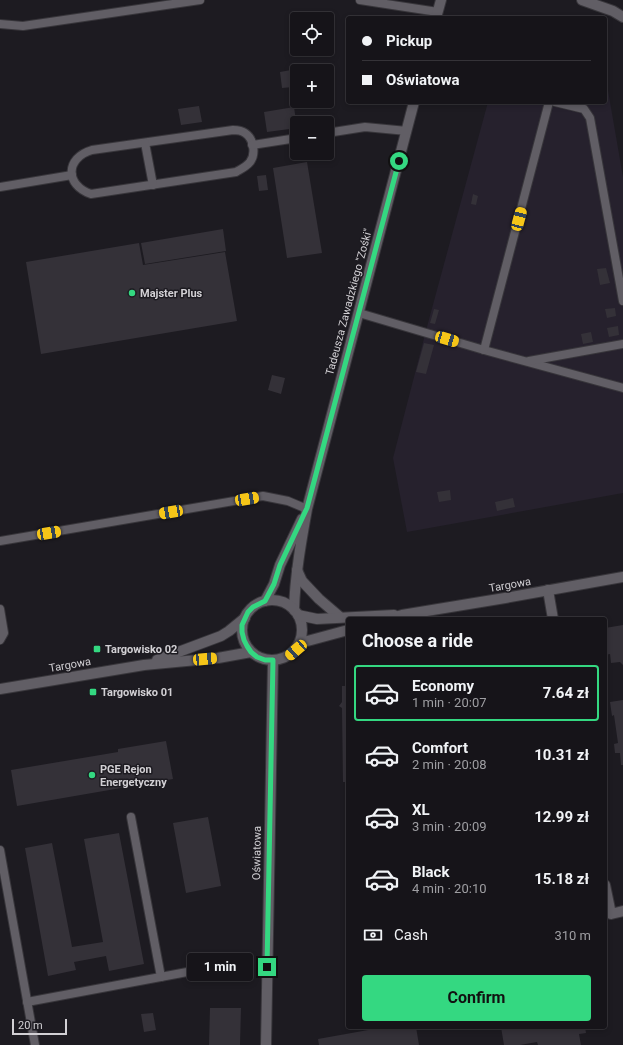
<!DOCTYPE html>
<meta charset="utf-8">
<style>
:root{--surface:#161419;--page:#232126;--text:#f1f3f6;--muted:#9e9ea2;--line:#353338;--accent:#34d881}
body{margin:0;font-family:Roboto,sans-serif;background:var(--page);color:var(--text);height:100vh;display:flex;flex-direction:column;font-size:15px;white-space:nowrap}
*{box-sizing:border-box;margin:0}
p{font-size:13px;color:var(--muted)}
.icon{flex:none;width:22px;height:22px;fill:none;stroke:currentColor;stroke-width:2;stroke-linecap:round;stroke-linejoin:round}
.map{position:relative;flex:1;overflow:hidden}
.sheet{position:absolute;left:346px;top:617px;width:261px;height:412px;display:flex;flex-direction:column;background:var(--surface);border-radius:4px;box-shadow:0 2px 6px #0003,0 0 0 1px var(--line)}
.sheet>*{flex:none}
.guide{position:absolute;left:346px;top:16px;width:261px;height:88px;border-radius:4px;box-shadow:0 2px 6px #0003,0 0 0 1px var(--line);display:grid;align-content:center;height:88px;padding:0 16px;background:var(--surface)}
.buttons{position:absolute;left:290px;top:12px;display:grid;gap:8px}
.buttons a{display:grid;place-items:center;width:44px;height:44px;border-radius:4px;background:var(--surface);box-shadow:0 2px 6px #0003,0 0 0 1px var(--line);font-size:20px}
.scale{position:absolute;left:12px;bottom:10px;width:55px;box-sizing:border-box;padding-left:4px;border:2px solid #d2d0d4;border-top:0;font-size:11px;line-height:14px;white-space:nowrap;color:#d2d0d4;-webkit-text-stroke:3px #1d1b21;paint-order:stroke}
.end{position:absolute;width:18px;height:18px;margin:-9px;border:5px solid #34d881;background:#111;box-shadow:0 0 0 2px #111}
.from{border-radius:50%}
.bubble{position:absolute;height:28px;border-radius:4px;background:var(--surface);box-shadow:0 2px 6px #0003,0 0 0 1px var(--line);font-size:13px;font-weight:700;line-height:28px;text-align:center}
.car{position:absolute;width:12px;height:24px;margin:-12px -6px;border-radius:5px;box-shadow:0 0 3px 1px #0007;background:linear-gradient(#f5c518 24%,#345 0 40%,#f5c518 0 76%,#345 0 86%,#f5c518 0)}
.guide b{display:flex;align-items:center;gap:14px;height:38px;font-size:15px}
.guide b+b{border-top:1px solid var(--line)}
.guide i{width:10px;height:10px;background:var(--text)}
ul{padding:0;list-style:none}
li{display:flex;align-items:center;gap:12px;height:56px;margin:0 8px 6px;padding:0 8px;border:2px solid transparent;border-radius:4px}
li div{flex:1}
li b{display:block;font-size:15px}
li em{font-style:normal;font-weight:700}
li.selected{border-color:var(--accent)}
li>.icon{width:36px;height:36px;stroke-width:1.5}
h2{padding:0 16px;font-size:18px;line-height:48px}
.pay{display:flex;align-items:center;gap:10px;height:44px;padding:0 16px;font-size:15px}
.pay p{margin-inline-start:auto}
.action{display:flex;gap:8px;margin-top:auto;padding:8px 16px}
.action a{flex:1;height:46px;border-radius:4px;background:var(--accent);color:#111;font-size:16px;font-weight:700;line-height:46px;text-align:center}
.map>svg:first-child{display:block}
.built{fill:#26212d}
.building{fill:#343138}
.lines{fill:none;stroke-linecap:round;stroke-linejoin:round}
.service-casing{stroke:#38363b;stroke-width:10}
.minor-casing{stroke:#38363b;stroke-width:12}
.tertiary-casing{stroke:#38363b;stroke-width:12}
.service{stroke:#615e65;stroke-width:8}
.minor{stroke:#615e65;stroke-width:10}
.tertiary{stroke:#615e65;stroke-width:10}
.route{stroke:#34d881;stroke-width:5}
.poi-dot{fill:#34d881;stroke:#1d1b21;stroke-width:1.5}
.labels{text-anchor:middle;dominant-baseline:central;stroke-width:3;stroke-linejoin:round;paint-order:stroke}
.poi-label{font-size:11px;font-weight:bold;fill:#d2d0d4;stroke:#1d1b21;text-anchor:start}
.street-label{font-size:11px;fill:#d2d0d4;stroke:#1d1b21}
</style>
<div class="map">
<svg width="623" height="1045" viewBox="0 0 623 1045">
<rect width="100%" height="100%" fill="#1d1b21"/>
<polygon class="built" points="605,73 623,177 623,493 407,532 393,458 428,323 488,102 605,102"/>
<g class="building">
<polygon points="291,70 293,87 282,88 280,72"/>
<polygon points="199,106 202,122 181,125 178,109"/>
<polygon points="294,107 297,128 267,132 264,112"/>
<polygon points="307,162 322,253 287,258 273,168"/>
<polygon points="266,175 268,190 259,191 257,176"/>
<polygon points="473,194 478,196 476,205 471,204"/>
<polygon points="223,229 226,251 145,264 141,243"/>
<polygon points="139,243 143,265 225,252 237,321 41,354 26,262"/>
<polygon points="606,268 610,283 600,285 597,269"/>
<polygon points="615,308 616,316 607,318 605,309"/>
<polygon points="434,309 439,310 435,324 430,323"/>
<polygon points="618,326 619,335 609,337 607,328"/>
<polygon points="591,332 593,342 583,344 581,334"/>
<polygon points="424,343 434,345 426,374 416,372"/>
<polygon points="272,375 285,378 281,394 268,390"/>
<polygon points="450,490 451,500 439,502 437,492"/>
<polygon points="513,498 515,507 497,511 495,502"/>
<polygon points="623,625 623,665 620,662 611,663 610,654 605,655 605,628"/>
<polygon points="342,686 348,686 348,782 343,782 342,708 339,706 342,702"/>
<polygon points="623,700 623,765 621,765 620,753 615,753 614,744 618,743 614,715 612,716 610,702"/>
<polygon points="166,741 173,779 17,806 11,770 118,752 118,749"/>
<polygon points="208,817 221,886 186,893 173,823"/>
<polygon points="119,833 144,964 109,971 106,956 74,962 76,970 48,976 25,848 52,843 72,947 103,942 84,839"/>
<polygon points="210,1008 241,1008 240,1045 209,1045"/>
<polygon points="153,1013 156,1030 144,1032 141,1014"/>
<polygon points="385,1027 416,1027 419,1045 319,1045 318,1039"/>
<polygon points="501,1027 585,1027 586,1033 579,1034 581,1045 538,1045 537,1042 520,1045 504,1045"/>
</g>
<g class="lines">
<g class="service-casing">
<g id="service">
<polyline points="360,0 438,12"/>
<polyline points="0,24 23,26 200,0"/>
<polyline points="555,102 584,109 590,118 623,301"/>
<path d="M 233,130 C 237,130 241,130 245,133 C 254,139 256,154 250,162 C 246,167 241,169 236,172 L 91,194 C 65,185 65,158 92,150 Z"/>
<polyline points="327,133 365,127 407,131"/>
<polyline points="145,143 153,185"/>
<polyline points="252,145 297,138"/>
<polyline points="0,187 72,175"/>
<polyline points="359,313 484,350 623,388"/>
<polyline points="484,350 549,102"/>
<polyline points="529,361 623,344"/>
<polyline points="0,541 263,496 288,501 307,509"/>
<polyline points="0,609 4,633 0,640"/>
<polyline points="131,817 161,977"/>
<polyline points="0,850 35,1045"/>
<polyline points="27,1002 246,961"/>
</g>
</g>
<g class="minor-casing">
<g id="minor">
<polyline points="582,0 613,11 623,17"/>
<polyline points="436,18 441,0"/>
<polyline points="548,590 553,619"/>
<polyline points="265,601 274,584 280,565 302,519"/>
<path d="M 294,610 C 295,576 301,542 307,509 L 414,102"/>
<polyline points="605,885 611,914 623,911"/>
<polyline points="266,1045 273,660"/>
</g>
</g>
<g class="tertiary-casing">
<g id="tertiary">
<polyline points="297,570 302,581 319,599 340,617"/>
<circle cx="272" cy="630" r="30"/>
<polyline points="298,615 317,619 394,615"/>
<polyline points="388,619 402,615 505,598 623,577"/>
<polyline points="300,643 348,630"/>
<polyline points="157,660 221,636 229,631 245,618"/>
<polyline points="0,689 144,665 218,658 251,652"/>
</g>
</g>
<use href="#service" class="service"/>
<use href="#minor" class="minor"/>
<use href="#tertiary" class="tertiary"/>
</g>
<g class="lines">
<polyline class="route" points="267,967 273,660 265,660 257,657 251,652 247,646 244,640 242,632 242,625 248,612 253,607 265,601 274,584 280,565 307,508 399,161"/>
</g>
<g class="poi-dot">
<circle cx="132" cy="293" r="4"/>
<rect x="93" y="645" width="8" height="8" rx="2"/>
<rect x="89" y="688" width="8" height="8" rx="2"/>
<circle cx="92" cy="775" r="4"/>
</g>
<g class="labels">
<g class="poi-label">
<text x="140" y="293">Majster Plus</text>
<text x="105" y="649">Targowisko 02</text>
<text x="101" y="692">Targowisko 01</text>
<text x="100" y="769">PGE Rejon<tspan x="100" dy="13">Energetyczny</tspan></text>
</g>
<g class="street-label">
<text transform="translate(349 302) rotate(-75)">Tadeusza Zawadzkiego "Zośki"</text>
<text transform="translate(510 585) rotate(-10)">Targowa</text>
<text transform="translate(70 665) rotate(-10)">Targowa</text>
<text transform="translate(257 853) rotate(-89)">Oświatowa</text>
</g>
</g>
</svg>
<div class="buttons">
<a><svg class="icon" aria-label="locate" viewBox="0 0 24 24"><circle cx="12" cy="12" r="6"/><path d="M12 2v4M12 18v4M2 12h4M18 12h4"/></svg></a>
<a>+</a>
<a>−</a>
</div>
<div class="scale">20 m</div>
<i class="end from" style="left:399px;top:161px"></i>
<i class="end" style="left:267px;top:967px"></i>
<div class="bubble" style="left:187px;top:953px;width:66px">1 min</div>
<i class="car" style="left:519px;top:219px;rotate:15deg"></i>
<i class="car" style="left:447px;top:339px;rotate:106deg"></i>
<i class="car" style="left:247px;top:499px;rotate:80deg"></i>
<i class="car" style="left:171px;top:512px;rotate:260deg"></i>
<i class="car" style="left:49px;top:533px;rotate:80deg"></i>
<i class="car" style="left:296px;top:650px;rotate:229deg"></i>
<i class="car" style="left:205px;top:659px;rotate:85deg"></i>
<div class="guide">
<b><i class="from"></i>Pickup</b>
<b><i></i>Oświatowa</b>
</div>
<section class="sheet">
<h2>Choose a ride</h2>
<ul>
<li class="selected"><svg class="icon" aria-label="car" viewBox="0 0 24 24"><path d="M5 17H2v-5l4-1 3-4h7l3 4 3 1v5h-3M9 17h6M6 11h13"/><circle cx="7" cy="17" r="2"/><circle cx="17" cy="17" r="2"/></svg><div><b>Economy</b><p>1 min · 20:07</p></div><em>7.64 zł</em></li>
<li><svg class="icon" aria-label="car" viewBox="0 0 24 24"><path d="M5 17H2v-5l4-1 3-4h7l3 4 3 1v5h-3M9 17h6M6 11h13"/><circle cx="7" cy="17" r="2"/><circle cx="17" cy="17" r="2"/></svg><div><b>Comfort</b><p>2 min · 20:08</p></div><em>10.31 zł</em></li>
<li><svg class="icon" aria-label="car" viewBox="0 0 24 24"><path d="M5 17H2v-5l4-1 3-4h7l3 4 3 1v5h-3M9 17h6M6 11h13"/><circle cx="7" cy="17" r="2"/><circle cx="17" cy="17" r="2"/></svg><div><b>XL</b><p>3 min · 20:09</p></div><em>12.99 zł</em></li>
<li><svg class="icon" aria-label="car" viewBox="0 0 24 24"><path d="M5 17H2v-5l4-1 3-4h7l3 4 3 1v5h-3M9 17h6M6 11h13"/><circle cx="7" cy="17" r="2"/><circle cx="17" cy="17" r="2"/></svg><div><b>Black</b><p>4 min · 20:10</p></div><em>15.18 zł</em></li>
</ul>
<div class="pay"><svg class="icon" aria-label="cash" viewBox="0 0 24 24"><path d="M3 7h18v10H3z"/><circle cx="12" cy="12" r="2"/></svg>Cash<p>310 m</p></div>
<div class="action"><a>Confirm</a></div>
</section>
</div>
